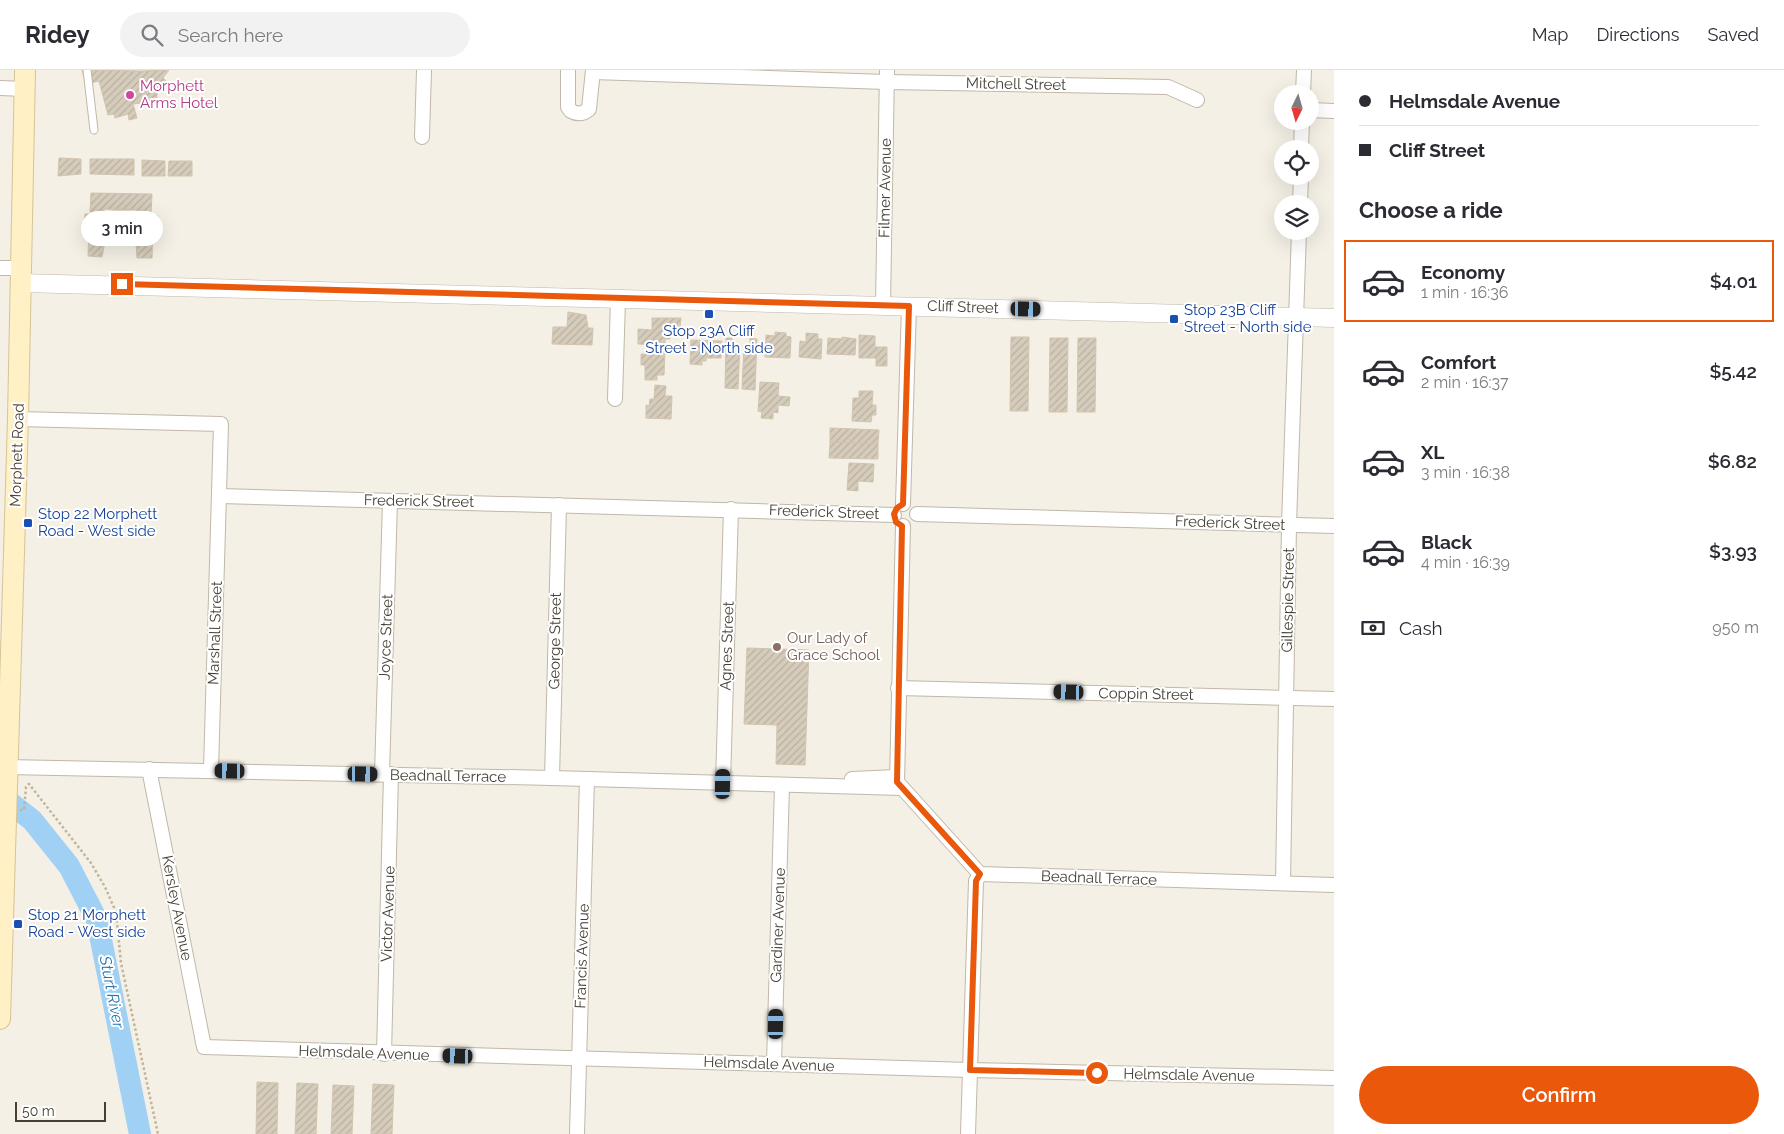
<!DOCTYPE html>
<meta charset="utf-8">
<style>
:root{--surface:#fff;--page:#f2f2f3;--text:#2b2b33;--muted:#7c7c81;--line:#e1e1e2;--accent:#ea580c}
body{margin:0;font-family:Raleway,sans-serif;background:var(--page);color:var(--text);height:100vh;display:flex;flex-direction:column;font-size:19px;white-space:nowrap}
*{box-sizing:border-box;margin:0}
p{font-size:16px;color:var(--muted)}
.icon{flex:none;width:28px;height:28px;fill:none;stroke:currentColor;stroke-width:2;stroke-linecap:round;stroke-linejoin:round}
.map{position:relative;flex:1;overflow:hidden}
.details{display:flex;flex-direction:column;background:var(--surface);width:450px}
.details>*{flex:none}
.hud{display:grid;align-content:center;height:110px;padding:0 25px;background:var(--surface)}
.needle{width:32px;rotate:185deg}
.fabs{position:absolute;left:1274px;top:15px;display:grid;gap:10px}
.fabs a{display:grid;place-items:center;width:45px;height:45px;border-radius:50%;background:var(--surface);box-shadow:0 5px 20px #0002;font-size:25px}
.scale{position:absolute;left:15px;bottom:12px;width:91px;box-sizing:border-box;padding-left:5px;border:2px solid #474035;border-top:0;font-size:14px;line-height:18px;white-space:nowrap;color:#474035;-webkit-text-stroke:4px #fff;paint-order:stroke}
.end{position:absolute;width:22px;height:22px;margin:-11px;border:6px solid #ea580c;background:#fff;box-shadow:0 0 0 2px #fff}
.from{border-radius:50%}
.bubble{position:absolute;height:35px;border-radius:18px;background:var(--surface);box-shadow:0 5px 20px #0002;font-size:16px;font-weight:600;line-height:35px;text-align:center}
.car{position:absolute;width:15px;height:30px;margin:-15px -8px;border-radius:6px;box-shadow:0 0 4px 1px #0007;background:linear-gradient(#222 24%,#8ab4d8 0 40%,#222 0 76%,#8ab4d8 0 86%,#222 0)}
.hud b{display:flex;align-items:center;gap:18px;height:48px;font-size:19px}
.hud b+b{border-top:1px solid var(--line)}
.hud i{width:12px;height:12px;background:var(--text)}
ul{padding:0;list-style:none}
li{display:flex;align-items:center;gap:15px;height:82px;margin:0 10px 8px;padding:0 15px;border:2px solid transparent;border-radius:0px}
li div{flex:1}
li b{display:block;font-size:19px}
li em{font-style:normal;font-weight:600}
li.current{border-color:var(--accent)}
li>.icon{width:45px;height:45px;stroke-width:1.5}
h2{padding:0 25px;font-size:22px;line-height:60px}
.pay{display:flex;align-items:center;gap:12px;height:55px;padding:0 25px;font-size:19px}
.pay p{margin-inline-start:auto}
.primary-button{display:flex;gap:10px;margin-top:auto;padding:10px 25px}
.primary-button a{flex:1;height:58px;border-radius:30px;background:var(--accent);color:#fff;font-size:20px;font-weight:600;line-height:58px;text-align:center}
header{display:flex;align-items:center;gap:30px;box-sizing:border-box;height:70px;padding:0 25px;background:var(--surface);border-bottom:1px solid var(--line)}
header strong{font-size:24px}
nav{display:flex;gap:28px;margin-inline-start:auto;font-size:18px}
.search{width:350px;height:45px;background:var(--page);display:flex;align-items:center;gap:12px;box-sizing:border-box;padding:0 18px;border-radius:28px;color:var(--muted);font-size:19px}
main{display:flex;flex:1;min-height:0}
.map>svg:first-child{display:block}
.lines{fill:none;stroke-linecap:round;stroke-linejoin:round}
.river{stroke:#a0d1f4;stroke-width:22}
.building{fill:url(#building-hatch);stroke:#d1c4ae}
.service-casing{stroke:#c0b8a8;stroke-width:9}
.minor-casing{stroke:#c0b8a8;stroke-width:16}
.tertiary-casing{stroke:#c0b8a8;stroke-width:19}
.secondary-casing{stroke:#d6c494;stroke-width:22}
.path{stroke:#c2b499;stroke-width:2.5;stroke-dasharray:2.5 2.5;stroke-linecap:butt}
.service{stroke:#fff;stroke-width:7}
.minor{stroke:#fff;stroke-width:14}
.tertiary{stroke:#fff;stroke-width:18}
.secondary{stroke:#fff1c5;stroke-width:20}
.route{stroke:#ea580c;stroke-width:6}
.hotel-dot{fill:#d1479c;stroke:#fff;stroke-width:2}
.transit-dot{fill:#1a4fb4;stroke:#fff;stroke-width:2}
.education-dot{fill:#8d6e63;stroke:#fff;stroke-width:2}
.labels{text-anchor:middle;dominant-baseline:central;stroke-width:4;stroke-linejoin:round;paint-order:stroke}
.street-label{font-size:15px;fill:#474035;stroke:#fff}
.hotel-label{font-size:15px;fill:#b23c85;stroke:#fff;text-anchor:start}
.transit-label{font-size:15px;fill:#164399;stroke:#fff;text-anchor:start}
.education-label{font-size:15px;fill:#785e54;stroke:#fff;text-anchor:start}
.water-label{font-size:16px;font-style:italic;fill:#2877b1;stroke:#fff}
</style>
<header>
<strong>Ridey</strong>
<div class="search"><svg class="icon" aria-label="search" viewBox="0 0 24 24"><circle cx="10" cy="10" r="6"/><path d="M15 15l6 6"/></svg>Search here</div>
<nav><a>Map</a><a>Directions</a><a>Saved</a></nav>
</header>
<main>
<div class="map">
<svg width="1334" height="1064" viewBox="0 0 1334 1064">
<defs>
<pattern id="building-hatch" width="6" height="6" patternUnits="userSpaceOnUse" patternTransform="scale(1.25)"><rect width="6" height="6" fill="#d6ccbb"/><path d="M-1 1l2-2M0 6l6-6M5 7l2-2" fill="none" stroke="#b9b0a1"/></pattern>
</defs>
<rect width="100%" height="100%" fill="#f4f0e6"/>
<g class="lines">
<polyline class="river" points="0,725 32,750 69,796 97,850 140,1064"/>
</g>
<g class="building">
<polygon points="82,0 142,1 169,0 163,8 166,11 166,20 157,20 157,31 133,34 137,48 129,50 128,44 115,48 114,44 108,45 99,11 86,14"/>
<polygon points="59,88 81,89 81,104 58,106"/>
<polygon points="90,89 134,89 134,105 90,104"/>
<polygon points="142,90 165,91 165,106 142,106"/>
<polygon points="169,91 192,91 192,106 168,106"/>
<polygon points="91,123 152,124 151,144 137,144 137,140 104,139 104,143 90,142"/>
<rect x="112" y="141" width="17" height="11"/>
<polygon points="85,144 106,144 107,159 115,159 115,172 105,172 102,187 88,186 89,154 84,154"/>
<polygon points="137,145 158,146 158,156 153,156 152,188 137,188 136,173 126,172 126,159 134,159"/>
<polygon points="568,242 586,245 588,258 593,258 592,275 552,274 553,257 567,257"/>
<polygon points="652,248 681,248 680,258 671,258 670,269 665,269 665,275 638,274 638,259 652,260"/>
<polygon points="775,262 786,263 786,266 791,267 790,288 765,287 766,265 775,266"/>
<polygon points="806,263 818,264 818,269 822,269 821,289 799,287 800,271 806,272"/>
<polygon points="859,265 875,266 875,277 887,277 887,296 876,296 876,288 859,288"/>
<polygon points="842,267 856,269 855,285 827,284 828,268 842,269"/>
<polygon points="1011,267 1029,267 1028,341 1010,341"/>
<polygon points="726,268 732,268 732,275 740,275 738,319 725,318"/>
<polygon points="750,268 757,269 755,320 742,319 744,275 750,275"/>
<polygon points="1050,268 1068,268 1067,342 1049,342"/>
<polygon points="1078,268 1096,268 1095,342 1077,342"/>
<polygon points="691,270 722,271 721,288 706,288 706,291 702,291 702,295 690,294"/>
<polygon points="647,277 665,278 664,305 657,305 657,310 645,310 645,295 641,295 641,284 647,284"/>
<polygon points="760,312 779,313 778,326 790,327 789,336 778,335 778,343 773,342 773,349 761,348 762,342 758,341"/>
<polygon points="655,315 666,316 665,326 672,326 671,349 646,348 646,335 649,336 650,329 654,329"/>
<polygon points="859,321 873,321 872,335 876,335 876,345 872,345 871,352 852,351 853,328 859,328"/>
<polygon points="830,358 879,360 878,374 830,372"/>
<polygon points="830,372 878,374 878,389 829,388"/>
<polygon points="849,393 874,394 873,412 858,411 858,421 847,420"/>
<polygon points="747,578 809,580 805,695 776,694 777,655 744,654"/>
<polygon points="257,1012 278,1013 277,1064 256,1064"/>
<polygon points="297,1013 318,1014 316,1064 295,1064"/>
<polygon points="373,1014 394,1015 392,1064 371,1064"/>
<polygon points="333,1015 354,1016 352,1064 331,1064"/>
</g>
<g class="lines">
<g class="service-casing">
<polyline id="service" points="87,0 94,60"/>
</g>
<g class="minor-casing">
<g id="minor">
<path d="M 568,0 L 568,37 L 571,41 C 578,45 583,44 589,39 L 593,0"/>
<polyline points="593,2 886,12 1168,17 1197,30"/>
<polyline points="0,18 24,19"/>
<polyline points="1303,24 1304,0"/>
<polyline points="1310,40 1334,41"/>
<polyline points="422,67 424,0"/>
<polyline points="1301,79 1302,51"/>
<polyline points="1300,134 1301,106"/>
<polyline points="0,198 22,198"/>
<polyline points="883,235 887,0"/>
<polyline points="615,329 618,229"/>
<polyline points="18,349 221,354 211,700"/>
<polyline points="220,426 894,445"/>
<polyline points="903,434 909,236"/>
<polyline points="917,444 1334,456"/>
<polyline points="903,456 897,712 980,804 1334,815"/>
<polyline points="898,618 1334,629"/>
<polyline points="7,697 552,708 902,718"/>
<polyline points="149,699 204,977 969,1000 1334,1008"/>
<polyline points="382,704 390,431"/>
<polyline points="552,708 559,435"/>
<polyline points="852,709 896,707"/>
<polyline points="723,713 731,439"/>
<polyline points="1283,813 1289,455 1299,161"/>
<polyline points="384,984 391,704"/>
<polyline points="774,993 782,716"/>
<polyline points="577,1064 587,709"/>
<polyline points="968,1064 976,811 980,804"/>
</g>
</g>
<g class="tertiary-casing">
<polyline id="tertiary" points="21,213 1334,248"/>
</g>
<g class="secondary-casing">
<polyline id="secondary" points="0,949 18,349 25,0"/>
</g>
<polyline class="path" points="20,740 24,740 26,717 29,714 91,793 105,817 116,842 121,893 158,1064"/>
<use href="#service" class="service"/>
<use href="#minor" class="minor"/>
<use href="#tertiary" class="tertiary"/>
<use href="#secondary" class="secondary"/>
</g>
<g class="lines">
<polyline class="route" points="122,214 909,236 903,434 897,438 894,444 896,452 902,456 897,712 980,804 976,811 970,1000 1097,1003"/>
</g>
<circle class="hotel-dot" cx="130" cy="25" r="5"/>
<g class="transit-dot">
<rect x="704" y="239" width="10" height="10" rx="2.5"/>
<rect x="1169" y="244" width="10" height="10" rx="2.5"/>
<rect x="23" y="448" width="10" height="10" rx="2.5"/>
<rect x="13" y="849" width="10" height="10" rx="2.5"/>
</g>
<circle class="education-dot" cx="777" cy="577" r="5"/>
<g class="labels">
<g class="street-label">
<text transform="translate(1016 14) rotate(1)">Mitchell Street</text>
<text transform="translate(885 118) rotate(-89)">Filmer Avenue</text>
<text transform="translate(963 237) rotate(2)">Cliff Street</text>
<text transform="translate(17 385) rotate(-88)">Morphett Road</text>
<text transform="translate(419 431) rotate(1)">Frederick Street</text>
<text transform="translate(824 442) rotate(2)">Frederick Street</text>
<text transform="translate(1230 453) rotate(2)">Frederick Street</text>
<text transform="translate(1288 530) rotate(-89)">Gillespie Street</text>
<text transform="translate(215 563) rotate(-88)">Marshall Street</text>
<text transform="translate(386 567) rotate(-88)">Joyce Street</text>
<text transform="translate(555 571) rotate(-89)">George Street</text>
<text transform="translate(727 576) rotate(-88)">Agnes Street</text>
<text transform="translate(1146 624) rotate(1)">Coppin Street</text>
<text transform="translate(448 706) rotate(1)">Beadnall Terrace</text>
<text transform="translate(1099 808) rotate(2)">Beadnall Terrace</text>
<text transform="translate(177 838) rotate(79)">Kersley Avenue</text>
<text transform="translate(388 844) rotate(-88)">Victor Avenue</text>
<text transform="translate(778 855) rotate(-88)">Gardiner Avenue</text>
<text transform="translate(582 886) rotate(-88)">Francis Avenue</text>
<text transform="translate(364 983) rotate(2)">Helmsdale Avenue</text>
<text transform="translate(769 994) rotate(2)">Helmsdale Avenue</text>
<text transform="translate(1189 1005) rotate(1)">Helmsdale Avenue</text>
</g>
<g class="hotel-label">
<text x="140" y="16">Morphett<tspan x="140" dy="17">Arms Hotel</tspan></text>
</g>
<g class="transit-label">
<text x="1184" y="240">Stop 23B Cliff<tspan x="1184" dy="17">Street - North side</tspan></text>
<text x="709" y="261" text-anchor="middle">Stop 23A Cliff<tspan x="709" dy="17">Street - North side</tspan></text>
<text x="38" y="444">Stop 22 Morphett<tspan x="38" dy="17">Road - West side</tspan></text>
<text x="28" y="845">Stop 21 Morphett<tspan x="28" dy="17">Road - West side</tspan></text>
</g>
<g class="education-label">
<text x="787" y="568">Our Lady of<tspan x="787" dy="17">Grace School</tspan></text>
</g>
<g class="water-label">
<text transform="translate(112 922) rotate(79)">Sturt River</text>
</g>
</g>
</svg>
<div class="fabs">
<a><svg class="needle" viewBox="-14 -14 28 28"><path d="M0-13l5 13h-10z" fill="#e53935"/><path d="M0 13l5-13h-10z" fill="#7c7c81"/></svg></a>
<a><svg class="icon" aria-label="locate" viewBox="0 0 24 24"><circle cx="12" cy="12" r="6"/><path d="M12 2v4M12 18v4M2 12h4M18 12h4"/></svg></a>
<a><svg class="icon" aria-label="layers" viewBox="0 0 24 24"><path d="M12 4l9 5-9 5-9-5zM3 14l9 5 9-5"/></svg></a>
</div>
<div class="scale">50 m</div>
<i class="end from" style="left:1097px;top:1003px"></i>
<i class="end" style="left:122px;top:214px"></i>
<div class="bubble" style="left:81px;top:141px;width:82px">3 min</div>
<i class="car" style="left:1026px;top:239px;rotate:91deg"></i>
<i class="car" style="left:1069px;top:622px;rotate:272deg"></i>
<i class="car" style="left:230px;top:701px;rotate:271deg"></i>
<i class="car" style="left:363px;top:704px;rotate:91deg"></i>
<i class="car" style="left:723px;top:714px;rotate:1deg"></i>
<i class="car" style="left:776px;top:954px;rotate:1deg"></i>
<i class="car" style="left:458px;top:986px;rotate:272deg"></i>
</div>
<section class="details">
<div class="hud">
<b><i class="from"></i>Helmsdale Avenue</b>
<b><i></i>Cliff Street</b>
</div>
<h2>Choose a ride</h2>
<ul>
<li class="current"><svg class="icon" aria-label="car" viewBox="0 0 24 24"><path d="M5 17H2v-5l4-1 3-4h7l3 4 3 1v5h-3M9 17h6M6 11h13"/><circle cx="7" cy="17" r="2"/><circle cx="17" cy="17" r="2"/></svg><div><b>Economy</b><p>1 min · 16:36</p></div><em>$4.01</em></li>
<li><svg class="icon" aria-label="car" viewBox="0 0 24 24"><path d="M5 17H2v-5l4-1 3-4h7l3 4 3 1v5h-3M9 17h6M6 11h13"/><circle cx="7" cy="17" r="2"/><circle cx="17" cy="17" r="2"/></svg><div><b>Comfort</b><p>2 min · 16:37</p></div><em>$5.42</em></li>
<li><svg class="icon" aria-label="car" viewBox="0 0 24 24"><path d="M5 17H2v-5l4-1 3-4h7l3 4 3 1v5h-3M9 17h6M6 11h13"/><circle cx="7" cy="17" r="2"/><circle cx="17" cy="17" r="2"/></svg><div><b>XL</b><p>3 min · 16:38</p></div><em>$6.82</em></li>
<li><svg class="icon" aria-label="car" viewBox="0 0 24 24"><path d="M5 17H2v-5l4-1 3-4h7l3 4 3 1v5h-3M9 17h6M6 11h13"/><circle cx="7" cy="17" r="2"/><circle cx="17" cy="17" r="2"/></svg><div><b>Black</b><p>4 min · 16:39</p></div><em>$3.93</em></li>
</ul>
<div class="pay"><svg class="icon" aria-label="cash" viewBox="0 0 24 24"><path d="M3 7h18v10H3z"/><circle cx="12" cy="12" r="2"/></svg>Cash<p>950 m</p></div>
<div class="primary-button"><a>Confirm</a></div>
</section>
</main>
